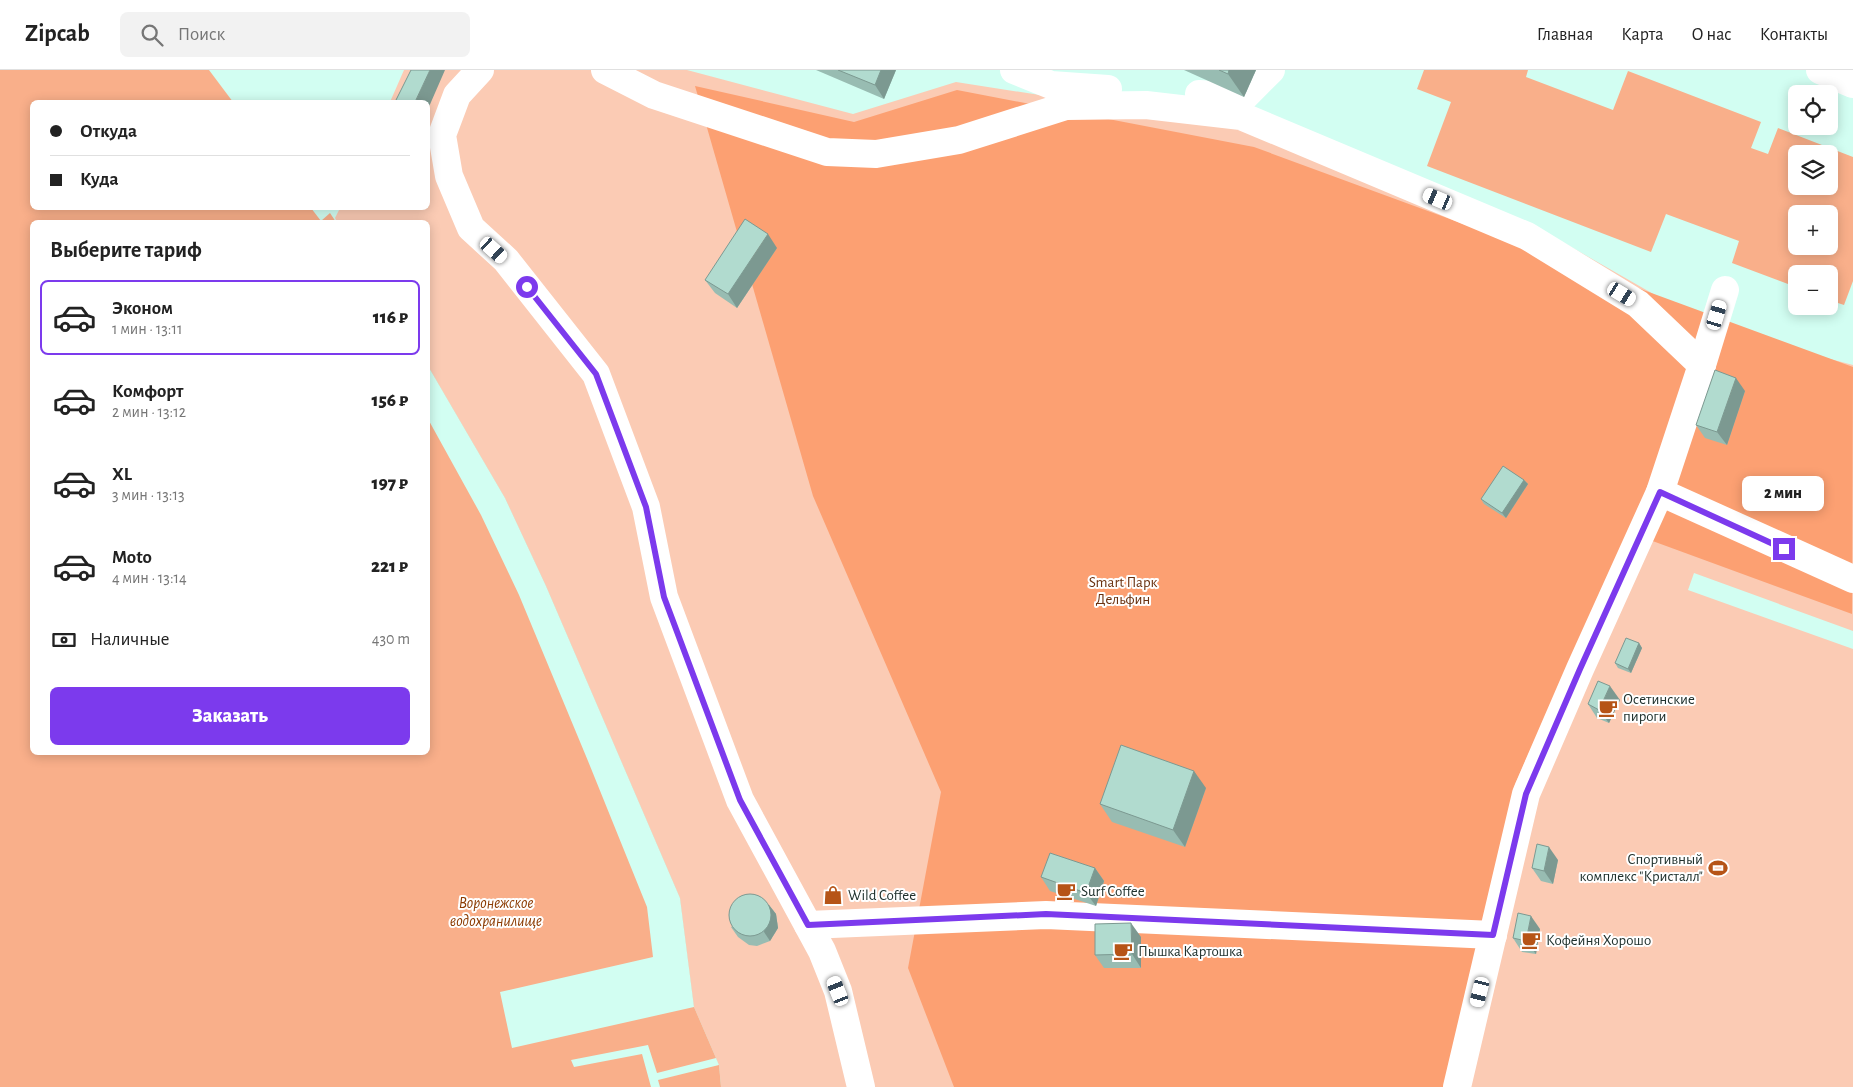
<!DOCTYPE html>
<html lang="ru">
<meta charset="utf-8">
<style>
:root{--surface:#fff;--page:#f2f2f2;--text:#222;--muted:#767676;--line:#e0e0e0;--accent:#7c3aed}
body{margin:0;font-family:"Alegreya Sans",sans-serif;background:var(--page);color:var(--text);height:100vh;display:flex;flex-direction:column;font-size:19px;white-space:nowrap}
*{box-sizing:border-box;margin:0}
p{font-size:16px;color:var(--muted)}
.icon{flex:none;width:28px;height:28px;fill:none;stroke:currentColor;stroke-width:2;stroke-linecap:round;stroke-linejoin:round}
.map{position:relative;flex:1;overflow:hidden}
.drawer{position:absolute;left:30px;top:150px;width:400px;height:535px;display:flex;flex-direction:column;background:var(--surface);border-radius:8px;box-shadow:0 2px 12px #0003}
.drawer>*{flex:none}
.hud{position:absolute;left:30px;top:30px;width:400px;height:110px;border-radius:8px;box-shadow:0 2px 12px #0003;display:grid;align-content:center;height:110px;padding:0 20px;background:var(--surface)}
.controls{position:absolute;left:1788px;top:15px;display:grid;gap:10px}
.controls a{display:grid;place-items:center;width:50px;height:50px;border-radius:8px;background:var(--surface);box-shadow:0 2px 12px #0003;font-size:25px}
.end{position:absolute;width:22px;height:22px;margin:-11px;border:6px solid #7c3aed;background:#fff;box-shadow:0 0 0 2px #fff}
.from{border-radius:50%}
.bubble{position:absolute;height:35px;border-radius:8px;background:var(--surface);box-shadow:0 2px 12px #0003;font-size:16px;font-weight:800;line-height:35px;text-align:center}
.car{position:absolute;width:15px;height:30px;margin:-15px -8px;border-radius:6px;box-shadow:0 0 4px 1px #0007;background:linear-gradient(#fff 24%,#345 0 40%,#fff 0 76%,#345 0 86%,#fff 0)}
.hud b{display:flex;align-items:center;gap:18px;height:48px;font-size:19px}
.hud b+b{border-top:1px solid var(--line)}
.hud i{width:12px;height:12px;background:var(--text)}
ul{padding:0;list-style:none}
li{display:flex;align-items:center;gap:15px;height:75px;margin:0 10px 8px;padding:0 10px;border:2px solid transparent;border-radius:8px}
li div{flex:1}
li b{display:block;font-size:19px}
li em{font-style:normal;font-weight:800}
li.selected{border-color:var(--accent)}
li>.icon{width:45px;height:45px;stroke-width:1.5}
h2{padding:0 20px;font-size:22px;line-height:60px}
.pay{display:flex;align-items:center;gap:12px;height:55px;padding:0 20px;font-size:19px}
.pay p{margin-inline-start:auto}
.action{display:flex;gap:10px;margin-top:auto;padding:10px 20px}
.action a{flex:1;height:58px;border-radius:8px;background:var(--accent);color:#fff;font-size:20px;font-weight:800;line-height:58px;text-align:center}
header{display:flex;align-items:center;gap:30px;box-sizing:border-box;height:70px;padding:0 25px;background:var(--surface);border-bottom:1px solid var(--line)}
header strong{font-size:24px}
nav{display:flex;gap:28px;margin-inline-start:auto;font-size:18px}
.search{width:350px;height:45px;background:var(--page);display:flex;align-items:center;gap:12px;box-sizing:border-box;padding:0 18px;border-radius:8px;color:var(--muted);font-size:19px}
.map>svg:first-child{display:block}
.green{fill:#fbcbb4}
.forest{fill:#fca072}
.water{fill:#f9af8a;fill-rule:evenodd}
.pier{fill:#d2fef2}
.lines{fill:none;stroke-linecap:round;stroke-linejoin:round}
.minor{stroke:#fff;stroke-width:28}
.wall{fill:#98bcb2}
.shaded-wall{fill:#7c9991}
.building{fill:#b1dbcf;stroke:#7c9991}
.route{stroke:#7c3aed;stroke-width:6}
.labels{text-anchor:middle;dominant-baseline:central;stroke-width:4;stroke-linejoin:round;paint-order:stroke}
.park-label{font-size:15px;fill:#69300e;stroke:#fff}
.poi-label{font-size:15px;fill:#21322e;stroke:#fff;text-anchor:start}
.water-label{font-size:16px;font-style:italic;fill:#8c3c03;stroke:#fff}
</style>
<header>
<strong>Zipcab</strong>
<div class="search"><svg class="icon" aria-label="search" viewBox="0 0 24 24"><circle cx="10" cy="10" r="6"/><path d="M15 15l6 6"/></svg>Поиск</div>
<nav><a>Главная</a><a>Карта</a><a>О нас</a><a>Контакты</a></nav>
</header>
<div class="map">
<svg width="1853" height="1017" viewBox="0 0 1853 1017">
<rect width="100%" height="100%" fill="#d2fef2"/>
<polygon class="green" points="404,0 687,0 853,44 956,12 1059,28 1146,24 1529,153 1713,258 1853,295 1853,561 1694,503 1688,520 1853,579 1853,1017 721,1017 719,995 694,937 680,828 546,516 505,428 428,296 428,152 337,152 335,148 340,138 428,138 428,32 390,32"/>
<polygon class="forest" points="695,16 854,52 957,20 1254,77 1853,297 1852,544 1628,462 1515,714 1444,1017 954,1017 908,898 941,722 813,426"/>
<g class="water">
<polygon points="0,0 209,0 233,32 32,32 32,138 311,138 321,151 330,143 336,152 32,152 32,682 428,682 428,296 505,428 546,516 680,828 694,937 719,995 721,1017 0,1017"/>
<path d="M 1424,0 L 1528,0 L 1526,7 L 1613,40 L 1628,1 L 1761,52 L 1751,78 L 1768,84 L 1778,58 L 1853,87 L 1853,211 L 1844,235 L 1829,230 L 1829,204 L 1796,204 L 1796,217 L 1732,193 L 1739,171 L 1666,144 L 1651,182 L 1427,96 L 1451,32 L 1417,19 ZM 1796,84 L 1829,84 L 1829,116 L 1796,116 ZM 1796,144 L 1829,144 L 1829,176 L 1796,176 Z"/>
</g>
<g class="pier">
<polygon points="428,296 505,428 546,516 680,828 694,937 512,978 500,922 653,887 647,837 588,691 519,525 481,445 428,349"/>
<polygon points="648,975 657,1003 716,988 719,995 658,1010 660,1017 651,1017 642,984 574,997 571,990"/>
</g>
<g class="lines">
<g class="minor">
<polyline points="480,0 457,25 442,65 449,106 471,158 506,190 596,304 646,437 664,527 740,730 822,881 838,921 861,1017"/>
<polyline points="605,0 654,25 827,82 876,84 959,70 1066,36 1146,35 1241,46 1527,166 1638,234 1702,295 1660,422 1580,599 1526,724 1457,1017"/>
<polyline points="1014,0 1051,15 1108,19"/>
<polyline points="1820,0 1853,14"/>
<polyline points="1199,24 1244,27 1271,0"/>
<polyline points="1702,295 1725,220"/>
<polyline points="1660,422 1853,509"/>
<polyline points="808,855 1046,845 1493,865"/>
</g>
</g>
<g class="wall">
<polygon points="816,0 896,0 884,29"/>
<polygon points="1184,0 1256,0 1244,27"/>
<polygon points="777,178 737,238 715,223 705,210"/>
<polygon points="1745,321 1727,375 1705,368 1696,355"/>
<polygon points="1524,410 1528,414 1506,448 1484,434 1481,429"/>
<polygon points="1639,573 1642,578 1631,603 1618,598 1615,593"/>
<polygon points="1620,630 1609,653 1597,648 1588,634"/>
<polygon points="1206,718 1185,777 1112,752 1100,734"/>
<polygon points="1558,790 1553,814 1541,811 1532,798"/>
<polygon points="1095,798 1104,811 1096,836 1050,821 1041,807"/>
<polygon points="769,835 776,844 778,858 770,871 757,876 749,875 738,867 731,857"/>
<polygon points="1540,859 1536,884 1522,882 1513,868"/>
<polygon points="1141,867 1141,898 1104,898 1095,885"/>
</g>
<g class="shaded-wall">
<polygon points="430,0 445,0 428,39 428,32 415,32"/>
<polygon points="881,0 896,0 884,29 875,15"/>
<polygon points="1229,0 1256,0 1244,27 1228,4"/>
<polygon points="768,164 777,178 737,238 728,224"/>
<polygon points="1736,308 1745,321 1727,375 1717,362"/>
<polygon points="1524,410 1528,414 1506,448 1502,443"/>
<polygon points="1639,573 1642,578 1631,603 1628,599"/>
<polygon points="1610,616 1620,630 1609,653 1599,640"/>
<polygon points="1194,701 1206,718 1185,777 1173,760"/>
<polygon points="1549,777 1558,790 1553,814 1544,801"/>
<polygon points="1095,798 1104,811 1096,836 1086,823"/>
<polygon points="769,835 776,844 778,858 770,871 764,862"/>
<polygon points="1531,846 1540,859 1536,884 1526,871"/>
<polygon points="1131,853 1141,867 1141,898 1132,884"/>
</g>
<g class="building">
<polygon points="411,0 430,0 415,32 395,32"/>
<polygon points="838,0 881,0 875,15"/>
<polygon points="1219,0 1229,0 1228,4"/>
<polygon points="745,149 768,164 728,224 705,210"/>
<polygon points="1715,300 1736,308 1717,362 1696,355"/>
<polygon points="1503,396 1524,410 1502,443 1481,429"/>
<polygon points="1626,568 1639,573 1628,599 1615,593"/>
<polygon points="1598,611 1610,616 1599,640 1588,634"/>
<polygon points="1121,675 1194,701 1173,760 1100,734"/>
<polygon points="1537,774 1549,777 1544,801 1532,798"/>
<polygon points="1050,783 1095,798 1086,823 1041,807"/>
<circle cx="750" cy="845" r="21"/>
<polygon points="1518,843 1531,846 1526,871 1513,868"/>
<polygon points="1131,853 1132,884 1095,885 1095,854"/>
</g>
<g class="lines">
<polyline class="route" points="527,217 596,304 646,437 664,527 740,730 808,855 1046,844 1493,865 1526,724 1580,599 1660,422 1784,479"/>
</g>
<defs>
<g id="cafe-bare" transform="scale(1.5)"><path d="M-5.5-4.5H6V0H3Q3 3.5 0 3.5H-2.5Q-5.5 3.5-5.5 0ZM3-3.2v2h1.7v-2ZM-6 4.5H4V6H-6Z" fill="#b65417" stroke="#fff" stroke-width="2.5" paint-order="stroke"/></g>
<g id="stadium-bare" transform="scale(1.5)"><path d="M0-5a6.5 5 0 1 0 0 10a6.5 5 0 1 0 0-10ZM-3.5-1.8h7v3.6h-7Z" fill="#b65417" stroke="#fff" stroke-width="2.5" paint-order="stroke"/></g>
<g id="shop-bare" transform="scale(1.5)"><path d="M-5-2.5h2.3a2.7 3.5 0 0 1 5.4 0H5L5.5 6h-11ZM-1.5-2.5h3a1.5 2.3 0 0 0-3 0Z" fill="#b65417" stroke="#fff" stroke-width="2.5" paint-order="stroke"/></g>
</defs>
<g fill-rule="evenodd">
<use href="#cafe-bare" x="1608" y="638"/>
<use href="#stadium-bare" x="1718" y="798"/>
<use href="#cafe-bare" x="1066" y="821"/>
<use href="#shop-bare" x="833" y="825"/>
<use href="#cafe-bare" x="1531" y="870"/>
<use href="#cafe-bare" x="1123" y="881"/>
</g>
<g class="labels">
<g class="park-label">
<text x="1123" y="512">Smart Парк<tspan x="1123" dy="17">Дельфин</tspan></text>
</g>
<g class="poi-label">
<text x="1623" y="629">Осетинские<tspan x="1623" dy="17">пироги</tspan></text>
<text x="1703" y="789" text-anchor="end">Спортивный<tspan x="1703" dy="17">комплекс "Кристалл"</tspan></text>
<text x="1081" y="821">Surf Coffee</text>
<text x="848" y="825">Wild Coffee</text>
<text x="1546" y="870">Кофейня Хорошо</text>
<text x="1138" y="881">Пышка Картошка</text>
</g>
<g class="water-label">
<text x="496" y="833">Воронежское<tspan x="496" dy="18">водохранилище</tspan></text>
</g>
</g>
</svg>
<div class="controls">
<a><svg class="icon" aria-label="locate" viewBox="0 0 24 24"><circle cx="12" cy="12" r="6"/><path d="M12 2v4M12 18v4M2 12h4M18 12h4"/></svg></a>
<a><svg class="icon" aria-label="layers" viewBox="0 0 24 24"><path d="M12 4l9 5-9 5-9-5zM3 14l9 5 9-5"/></svg></a>
<a>+</a>
<a>−</a>
</div>
<i class="end from" style="left:527px;top:217px"></i>
<i class="end" style="left:1784px;top:479px"></i>
<div class="bubble" style="left:1742px;top:406px;width:82px">2 мин</div>
<i class="car" style="left:1438px;top:129px;rotate:293deg"></i>
<i class="car" style="left:494px;top:180px;rotate:132deg"></i>
<i class="car" style="left:1622px;top:224px;rotate:121deg"></i>
<i class="car" style="left:1717px;top:245px;rotate:17deg"></i>
<i class="car" style="left:838px;top:921px;rotate:338deg"></i>
<i class="car" style="left:1480px;top:922px;rotate:194deg"></i>
<div class="hud">
<b><i class="from"></i>Откуда</b>
<b><i></i>Куда</b>
</div>
<section class="drawer">
<h2>Выберите тариф</h2>
<ul>
<li class="selected"><svg class="icon" aria-label="car" viewBox="0 0 24 24"><path d="M5 17H2v-5l4-1 3-4h7l3 4 3 1v5h-3M9 17h6M6 11h13"/><circle cx="7" cy="17" r="2"/><circle cx="17" cy="17" r="2"/></svg><div><b>Эконом</b><p>1 мин · 13:11</p></div><em>116 ₽</em></li>
<li><svg class="icon" aria-label="car" viewBox="0 0 24 24"><path d="M5 17H2v-5l4-1 3-4h7l3 4 3 1v5h-3M9 17h6M6 11h13"/><circle cx="7" cy="17" r="2"/><circle cx="17" cy="17" r="2"/></svg><div><b>Комфорт</b><p>2 мин · 13:12</p></div><em>156 ₽</em></li>
<li><svg class="icon" aria-label="car" viewBox="0 0 24 24"><path d="M5 17H2v-5l4-1 3-4h7l3 4 3 1v5h-3M9 17h6M6 11h13"/><circle cx="7" cy="17" r="2"/><circle cx="17" cy="17" r="2"/></svg><div><b>XL</b><p>3 мин · 13:13</p></div><em>197 ₽</em></li>
<li><svg class="icon" aria-label="car" viewBox="0 0 24 24"><path d="M5 17H2v-5l4-1 3-4h7l3 4 3 1v5h-3M9 17h6M6 11h13"/><circle cx="7" cy="17" r="2"/><circle cx="17" cy="17" r="2"/></svg><div><b>Moto</b><p>4 мин · 13:14</p></div><em>221 ₽</em></li>
</ul>
<div class="pay"><svg class="icon" aria-label="cash" viewBox="0 0 24 24"><path d="M3 7h18v10H3z"/><circle cx="12" cy="12" r="2"/></svg>Наличные<p>430 m</p></div>
<div class="action"><a>Заказать</a></div>
</section>
</div>
